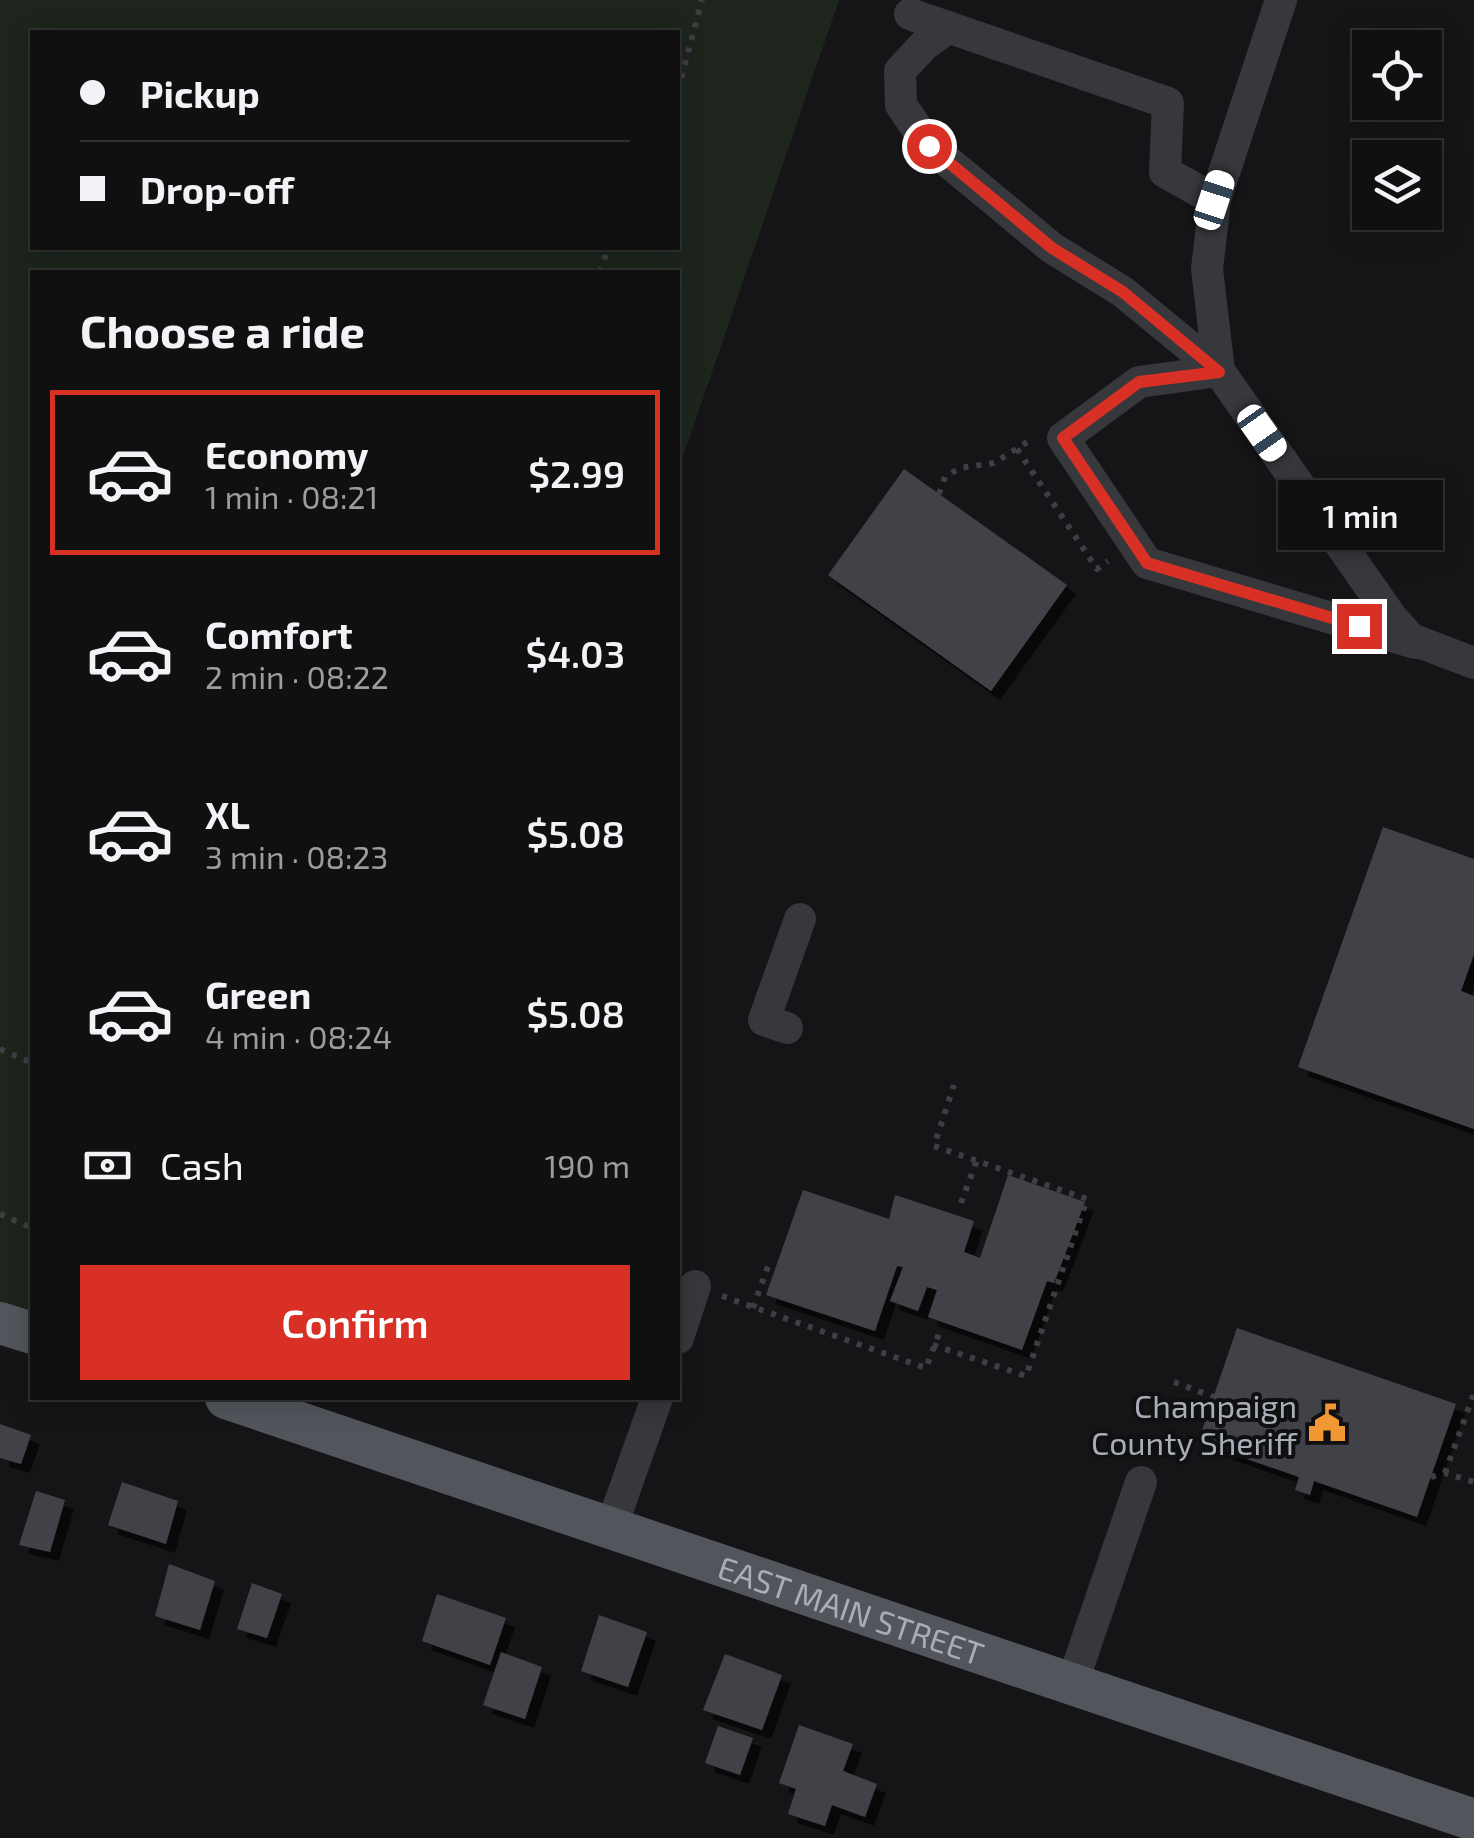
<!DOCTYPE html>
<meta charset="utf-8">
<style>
:root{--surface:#101011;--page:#1e1e1f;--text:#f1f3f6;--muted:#9c9d9f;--line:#303031;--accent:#d93025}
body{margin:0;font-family:"Exo 2",sans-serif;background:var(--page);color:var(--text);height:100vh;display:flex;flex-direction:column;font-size:38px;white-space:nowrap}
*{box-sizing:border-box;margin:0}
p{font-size:32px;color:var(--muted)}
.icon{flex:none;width:55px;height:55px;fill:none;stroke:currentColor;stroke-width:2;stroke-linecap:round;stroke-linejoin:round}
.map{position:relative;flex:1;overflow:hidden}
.side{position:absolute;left:30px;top:270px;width:650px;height:1130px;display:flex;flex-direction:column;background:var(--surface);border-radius:0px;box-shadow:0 5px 25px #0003,0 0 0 2px var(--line)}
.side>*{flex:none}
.guide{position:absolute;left:30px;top:30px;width:650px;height:220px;border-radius:0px;box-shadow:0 5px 25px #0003,0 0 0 2px var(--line);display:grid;align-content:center;height:220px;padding:0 50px;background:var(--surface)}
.buttons{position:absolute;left:1352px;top:30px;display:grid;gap:20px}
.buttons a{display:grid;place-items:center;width:90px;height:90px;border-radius:0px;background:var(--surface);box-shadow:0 5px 25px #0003,0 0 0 2px var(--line);font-size:50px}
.end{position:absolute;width:45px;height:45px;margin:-22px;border:12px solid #d93025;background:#fff;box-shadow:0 0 0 5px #fff}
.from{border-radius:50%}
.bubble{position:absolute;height:70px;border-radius:0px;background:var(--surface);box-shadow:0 5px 25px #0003,0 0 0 2px var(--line);font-size:32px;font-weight:600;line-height:70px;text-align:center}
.car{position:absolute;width:30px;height:60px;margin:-30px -15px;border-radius:12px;box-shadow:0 0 8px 2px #0007;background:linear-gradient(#fff 24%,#345 0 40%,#fff 0 76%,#345 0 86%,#fff 0)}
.guide b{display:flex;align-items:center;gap:35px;height:95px;font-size:38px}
.guide b+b{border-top:2px solid var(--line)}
.guide i{width:25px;height:25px;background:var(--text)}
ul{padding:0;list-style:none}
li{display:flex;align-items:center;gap:30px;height:165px;margin:0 20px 15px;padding:0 30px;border:5px solid transparent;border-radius:0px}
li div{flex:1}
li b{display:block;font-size:38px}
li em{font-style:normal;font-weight:600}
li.on{border-color:var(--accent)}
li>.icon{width:90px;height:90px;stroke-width:1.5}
h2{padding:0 50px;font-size:45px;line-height:120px}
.pay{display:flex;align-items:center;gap:25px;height:110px;padding:0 50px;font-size:38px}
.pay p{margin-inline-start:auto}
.cta{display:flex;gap:20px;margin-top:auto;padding:20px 50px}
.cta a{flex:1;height:115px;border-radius:0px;background:var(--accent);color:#fff;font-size:40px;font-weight:600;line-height:115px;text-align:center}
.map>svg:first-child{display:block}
.green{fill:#1d251d;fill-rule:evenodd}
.building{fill:#414347;filter:url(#shadow)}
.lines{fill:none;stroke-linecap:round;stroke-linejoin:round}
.path{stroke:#3c3f43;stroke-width:6;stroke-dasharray:5 8;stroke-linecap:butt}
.minor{stroke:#36383c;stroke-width:32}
.major{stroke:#52555b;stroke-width:42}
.route{stroke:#d93025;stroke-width:12}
.labels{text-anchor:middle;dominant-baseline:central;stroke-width:8;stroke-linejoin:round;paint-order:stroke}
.poi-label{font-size:32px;fill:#a7aeb7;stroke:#101012;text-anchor:end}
.street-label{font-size:32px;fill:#a7aeb7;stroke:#101012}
</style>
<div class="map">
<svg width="1474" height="1838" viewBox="0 0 1474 1838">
<defs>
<filter id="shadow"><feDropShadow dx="9" dy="9" stdDeviation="0" flood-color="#0009"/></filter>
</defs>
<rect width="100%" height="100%" fill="#151517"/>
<path class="green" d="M 0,0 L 839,0 L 678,472 L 678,272 L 32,272 L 32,1329 L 0,1318 ZM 32,32 L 678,32 L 678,248 L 32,248 Z"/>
<g class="building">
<polygon points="904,469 1067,585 991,691 828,575"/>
<polygon points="1383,827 1474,859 1474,954 1461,991 1474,996 1474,1129 1298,1067"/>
<polygon points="1008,1175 1085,1202 1054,1283 1047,1281 1022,1350 928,1317 937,1290 927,1287 918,1311 890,1301 903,1267 897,1266 875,1331 766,1295 803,1190 889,1219 895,1195 974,1221 964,1252 980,1258"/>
<polygon points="1237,1328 1456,1404 1417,1517 1314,1481 1310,1495 1295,1490 1299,1477 1198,1442"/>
<polygon points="0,1424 31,1435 21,1464 0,1458"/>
<polygon points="122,1482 178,1501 166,1544 108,1525"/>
<polygon points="36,1491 65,1500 50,1552 19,1545"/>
<polygon points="169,1564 215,1581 200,1630 155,1616"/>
<polygon points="252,1583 282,1594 267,1638 237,1629"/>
<polygon points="437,1594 506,1618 490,1665 422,1641"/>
<polygon points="599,1615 647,1632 628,1687 581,1671"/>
<polygon points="501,1652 542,1667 525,1719 483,1705"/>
<polygon points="725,1654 782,1675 762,1730 703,1710"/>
<polygon points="799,1725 853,1744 843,1771 877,1784 865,1817 832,1805 825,1826 788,1814 796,1789 779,1783"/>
<polygon points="718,1726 753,1738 740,1775 705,1763"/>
</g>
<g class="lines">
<g class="path">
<polyline points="678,90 702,0"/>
<polyline points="600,272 608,248"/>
<polyline points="1017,449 1097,569 1108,561"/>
<polyline points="939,494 945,477 960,468 994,463 1032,439"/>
<polyline points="0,1049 32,1063"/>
<polyline points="961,1203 977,1160"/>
<polyline points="0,1214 32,1228"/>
<polyline points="722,1296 926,1368 941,1328"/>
<polyline points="753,1308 770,1261"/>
<polyline points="933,1345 1026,1376 1087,1199 934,1146 954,1085"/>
<polyline points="1174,1382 1214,1397"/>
<polyline points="1445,1473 1474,1393"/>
<polyline points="1431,1477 1445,1473 1474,1482"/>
</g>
<g class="minor">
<polyline points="910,14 1168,103 1165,172 1215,200"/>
<polyline points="949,27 924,45 900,71 901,105 929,146 1052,248 1123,292 1219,371 1392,618 1411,639 1474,663"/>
<polyline points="1219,371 1139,382 1063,438 1147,563 1415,643"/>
<polyline points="1219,371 1207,269 1215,200 1281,0"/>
<polyline points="787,1028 764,1020 800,919"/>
<polyline points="678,1338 695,1286"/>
<polyline points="611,1528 657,1398"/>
<polyline points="1072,1684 1141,1482"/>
</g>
<g class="major">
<polyline points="0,1323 32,1333"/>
<path id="s1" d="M 226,1398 L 1474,1820"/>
</g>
</g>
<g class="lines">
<polyline class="route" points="929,146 1052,248 1123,292 1219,372 1139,382 1063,438 1147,563 1359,626"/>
</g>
<defs>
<g id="civic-bare" transform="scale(3)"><path d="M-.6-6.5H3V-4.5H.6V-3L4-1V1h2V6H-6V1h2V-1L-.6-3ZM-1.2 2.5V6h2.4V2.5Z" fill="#f19733" stroke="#101012" stroke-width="2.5" paint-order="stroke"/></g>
</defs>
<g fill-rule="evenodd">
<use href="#civic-bare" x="1327" y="1423"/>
</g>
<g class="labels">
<g class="poi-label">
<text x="1297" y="1405">Champaign<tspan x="1297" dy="37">County Sheriff</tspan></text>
</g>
<g class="street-label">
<text stroke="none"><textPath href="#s1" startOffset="660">EAST MAIN STREET</textPath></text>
</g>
</g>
</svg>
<div class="buttons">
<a><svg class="icon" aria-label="locate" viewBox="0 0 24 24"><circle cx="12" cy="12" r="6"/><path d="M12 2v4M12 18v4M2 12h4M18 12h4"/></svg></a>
<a><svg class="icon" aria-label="layers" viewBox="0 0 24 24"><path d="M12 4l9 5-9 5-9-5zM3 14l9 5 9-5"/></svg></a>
</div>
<i class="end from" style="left:929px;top:146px"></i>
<i class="end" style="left:1359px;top:626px"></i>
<div class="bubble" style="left:1278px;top:480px;width:165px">1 min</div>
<i class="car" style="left:1214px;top:200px;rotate:18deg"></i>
<i class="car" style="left:1262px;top:433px;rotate:145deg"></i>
<div class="guide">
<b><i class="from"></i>Pickup</b>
<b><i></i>Drop-off</b>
</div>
<section class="side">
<h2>Choose a ride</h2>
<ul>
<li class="on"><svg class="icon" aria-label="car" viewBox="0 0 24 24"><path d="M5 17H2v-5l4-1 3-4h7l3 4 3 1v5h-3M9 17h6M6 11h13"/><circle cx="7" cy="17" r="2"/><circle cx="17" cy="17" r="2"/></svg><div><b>Economy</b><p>1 min · 08:21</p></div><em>$2.99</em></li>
<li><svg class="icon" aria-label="car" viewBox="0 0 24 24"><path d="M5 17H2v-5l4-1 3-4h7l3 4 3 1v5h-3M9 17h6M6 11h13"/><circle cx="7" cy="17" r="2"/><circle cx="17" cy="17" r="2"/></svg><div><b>Comfort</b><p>2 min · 08:22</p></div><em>$4.03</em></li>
<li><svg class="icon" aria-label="car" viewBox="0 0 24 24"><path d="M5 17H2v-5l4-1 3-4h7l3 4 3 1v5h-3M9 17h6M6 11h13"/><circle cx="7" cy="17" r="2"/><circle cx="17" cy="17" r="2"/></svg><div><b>XL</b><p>3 min · 08:23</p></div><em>$5.08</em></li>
<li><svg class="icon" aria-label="car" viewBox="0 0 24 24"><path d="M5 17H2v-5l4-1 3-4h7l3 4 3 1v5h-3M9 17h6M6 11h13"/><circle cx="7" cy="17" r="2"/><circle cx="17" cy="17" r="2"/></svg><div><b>Green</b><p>4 min · 08:24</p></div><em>$5.08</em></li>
</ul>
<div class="pay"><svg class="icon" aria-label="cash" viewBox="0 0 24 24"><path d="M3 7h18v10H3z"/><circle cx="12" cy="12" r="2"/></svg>Cash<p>190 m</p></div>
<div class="cta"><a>Confirm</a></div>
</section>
</div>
